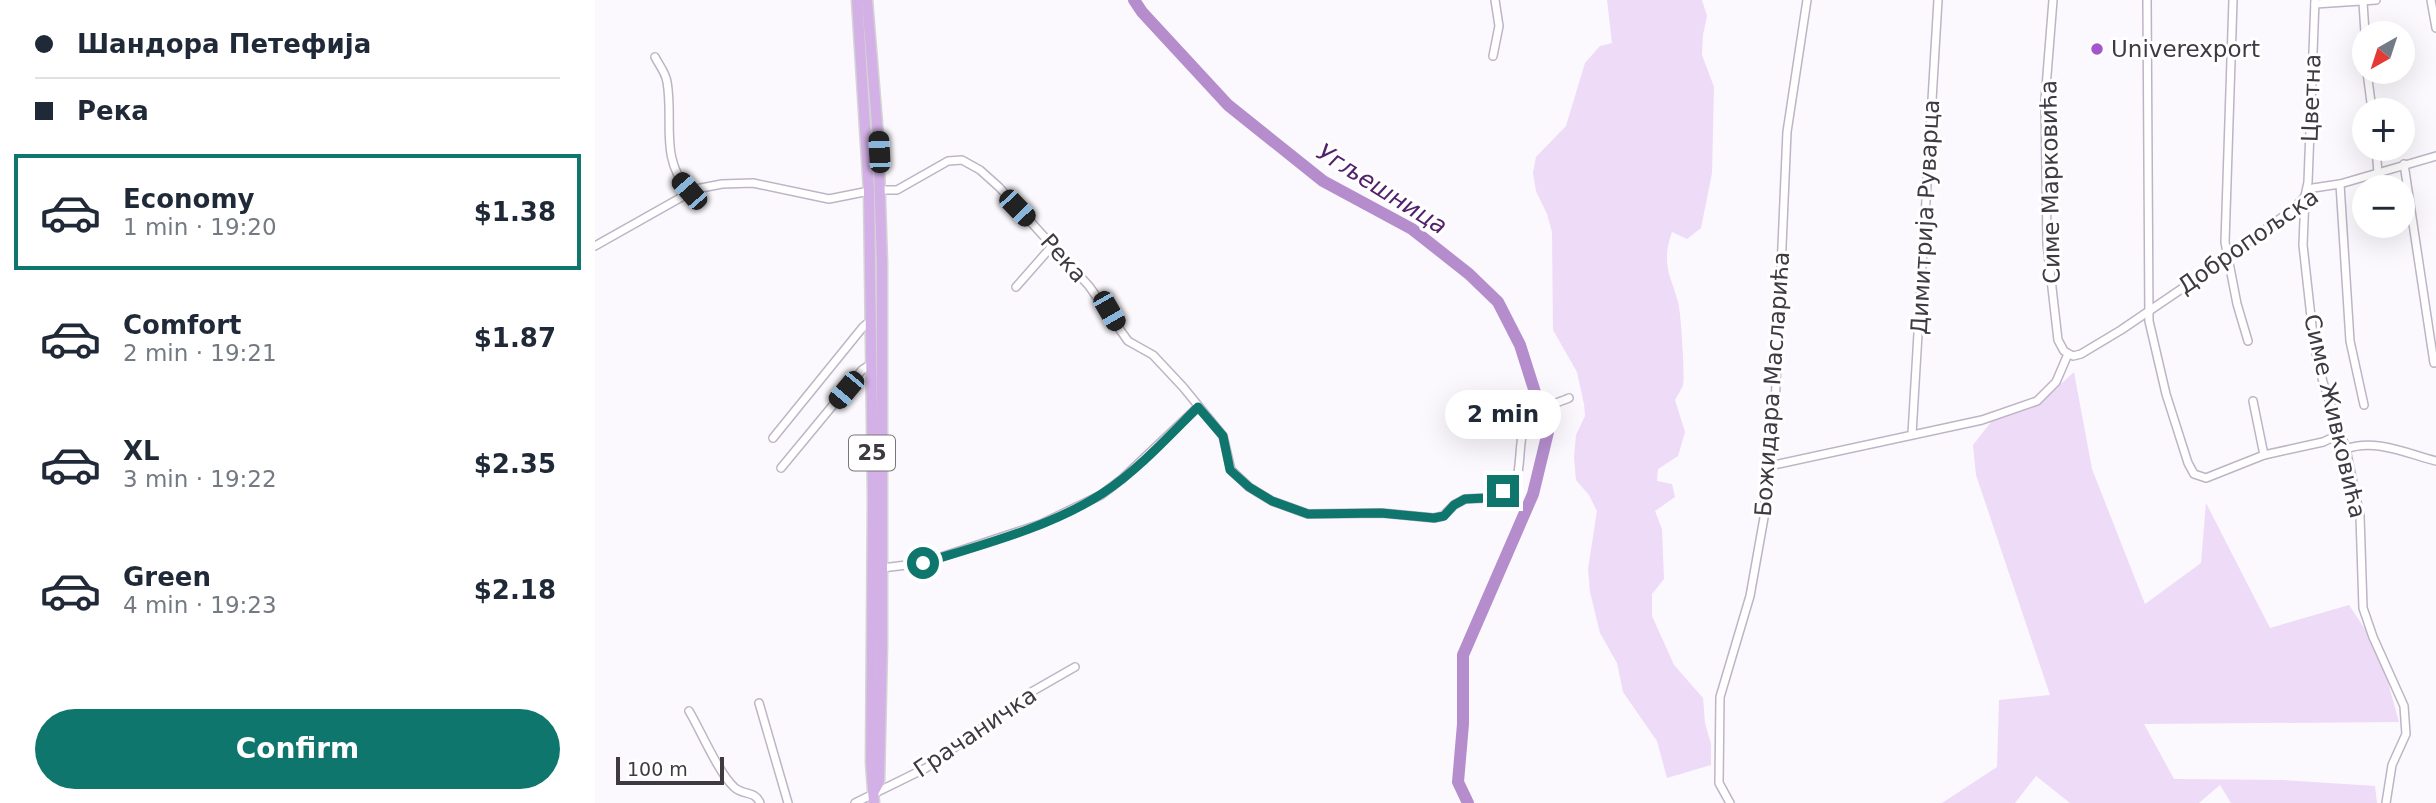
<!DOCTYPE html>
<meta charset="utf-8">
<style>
:root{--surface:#fff;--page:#f2f2f3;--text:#1f2937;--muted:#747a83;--line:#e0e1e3;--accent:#0f766e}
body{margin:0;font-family:"DejaVu Sans",sans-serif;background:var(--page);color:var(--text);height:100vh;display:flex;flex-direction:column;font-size:26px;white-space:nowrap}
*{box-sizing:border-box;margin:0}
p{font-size:23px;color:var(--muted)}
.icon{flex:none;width:38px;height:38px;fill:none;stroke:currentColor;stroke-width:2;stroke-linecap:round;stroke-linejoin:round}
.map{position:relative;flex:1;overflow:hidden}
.panel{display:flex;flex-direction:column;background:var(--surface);width:595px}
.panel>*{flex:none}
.hud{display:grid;align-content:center;height:154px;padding:0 35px;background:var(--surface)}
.needle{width:46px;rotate:219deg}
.fabs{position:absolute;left:1757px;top:21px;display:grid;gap:14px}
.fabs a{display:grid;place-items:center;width:63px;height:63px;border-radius:50%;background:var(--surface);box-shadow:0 7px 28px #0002;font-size:35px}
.scale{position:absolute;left:21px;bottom:18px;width:108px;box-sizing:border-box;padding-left:7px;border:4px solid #3f3a42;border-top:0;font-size:19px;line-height:24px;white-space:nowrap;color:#3f3a42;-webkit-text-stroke:5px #fff;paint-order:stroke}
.end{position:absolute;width:32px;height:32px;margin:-16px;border:9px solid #0f766e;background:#fff;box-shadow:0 0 0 4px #fff}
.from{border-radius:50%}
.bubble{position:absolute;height:49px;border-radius:24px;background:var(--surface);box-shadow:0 7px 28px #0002;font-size:23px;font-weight:700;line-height:49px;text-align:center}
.car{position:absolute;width:21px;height:42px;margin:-21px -10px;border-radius:9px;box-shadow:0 0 5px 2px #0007;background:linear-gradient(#222 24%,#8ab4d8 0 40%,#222 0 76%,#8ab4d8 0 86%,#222 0)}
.hud b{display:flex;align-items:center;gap:24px;height:66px;font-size:26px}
.hud b+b{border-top:2px solid var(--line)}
.hud i{width:18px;height:18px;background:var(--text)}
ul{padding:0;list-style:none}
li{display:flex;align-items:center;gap:21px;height:116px;margin:0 14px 10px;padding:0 21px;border:4px solid transparent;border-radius:0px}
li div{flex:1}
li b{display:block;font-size:26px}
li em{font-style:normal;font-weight:700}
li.active{border-color:var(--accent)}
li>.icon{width:63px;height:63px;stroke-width:1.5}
.button{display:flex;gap:14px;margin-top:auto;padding:14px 35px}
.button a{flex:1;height:80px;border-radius:42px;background:var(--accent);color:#fff;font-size:28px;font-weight:700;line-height:80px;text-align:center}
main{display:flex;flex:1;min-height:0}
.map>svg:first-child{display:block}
.green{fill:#eddbf8}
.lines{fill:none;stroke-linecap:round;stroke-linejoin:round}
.river{stroke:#b58dcd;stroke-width:12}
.minor-casing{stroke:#bfb4c6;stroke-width:10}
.major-casing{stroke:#d5d4d5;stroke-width:13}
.minor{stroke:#fff;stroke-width:7}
.major{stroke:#d3b0e6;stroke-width:10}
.route{stroke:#0f766e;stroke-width:9}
.poi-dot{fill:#a258ca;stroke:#fff;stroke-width:2.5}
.labels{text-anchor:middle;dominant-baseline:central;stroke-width:6;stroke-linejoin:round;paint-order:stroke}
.shield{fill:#fff;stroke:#79757b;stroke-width:2}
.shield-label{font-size:21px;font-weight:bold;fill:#3f3a42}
.poi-label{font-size:23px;fill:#3f3a42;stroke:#fff;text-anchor:start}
.street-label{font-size:23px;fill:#3f3a42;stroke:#fff}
.water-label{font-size:24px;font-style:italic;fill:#53206c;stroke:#fff}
</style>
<main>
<section class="panel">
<div class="hud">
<b><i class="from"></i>Шандора Петефија</b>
<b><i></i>Река</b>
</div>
<ul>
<li class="active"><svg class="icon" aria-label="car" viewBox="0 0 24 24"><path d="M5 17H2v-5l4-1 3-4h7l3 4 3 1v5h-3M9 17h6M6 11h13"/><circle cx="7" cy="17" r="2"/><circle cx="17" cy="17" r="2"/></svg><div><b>Economy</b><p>1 min · 19:20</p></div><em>$1.38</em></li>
<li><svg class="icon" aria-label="car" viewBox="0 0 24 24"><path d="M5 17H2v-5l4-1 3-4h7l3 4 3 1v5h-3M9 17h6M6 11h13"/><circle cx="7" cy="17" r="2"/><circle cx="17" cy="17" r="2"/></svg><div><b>Comfort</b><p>2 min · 19:21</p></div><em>$1.87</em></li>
<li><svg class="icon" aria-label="car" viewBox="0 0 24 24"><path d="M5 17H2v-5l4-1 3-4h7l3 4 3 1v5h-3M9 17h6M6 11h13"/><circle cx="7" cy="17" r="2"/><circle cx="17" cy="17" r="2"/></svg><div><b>XL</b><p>3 min · 19:22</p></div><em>$2.35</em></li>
<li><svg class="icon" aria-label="car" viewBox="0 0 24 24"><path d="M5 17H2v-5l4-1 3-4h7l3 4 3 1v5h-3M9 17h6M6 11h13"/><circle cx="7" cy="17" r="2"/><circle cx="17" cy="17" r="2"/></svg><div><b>Green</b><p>4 min · 19:23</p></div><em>$2.18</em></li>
</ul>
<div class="button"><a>Confirm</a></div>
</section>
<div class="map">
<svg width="1841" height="803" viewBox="0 0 1841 803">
<rect width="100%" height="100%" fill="#fbf9fd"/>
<g class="green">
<path d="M 1012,0 L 1107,0 L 1112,16 L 1108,35 L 1107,55 L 1119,87 L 1117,173 L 1106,228 L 1092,239 L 1077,232 C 1066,264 1075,273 1083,302 C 1086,312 1090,376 1088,385 C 1086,390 1082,396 1080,400 L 1090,432 L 1083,456 L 1063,469 L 1062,481 L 1077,484 L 1080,497 L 1060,511 L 1067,529 L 1069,579 L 1057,594 L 1057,616 L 1079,665 L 1108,698 L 1110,723 L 1116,744 L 1116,765 L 1072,778 L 1062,741 L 1028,692 L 1022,663 L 1005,633 L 995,592 L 993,569 L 1002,511 L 994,495 L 981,480 L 979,457 L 981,435 L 990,416 L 989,404 L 982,372 L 958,330 L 957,232 L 952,214 L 941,191 L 938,173 L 941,157 L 971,126 L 990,63 L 1005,46 L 1017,43 Z"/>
<polygon points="1479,372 1497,469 1550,604 1606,563 1611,503 1675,628 1754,605 1784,650 1804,722 1549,724 1579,779 1688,780 1780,786 1782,803 1636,803 1625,785 1604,803 1475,803 1441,776 1420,803 1347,803 1402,767 1404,700 1455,695 1381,475 1378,445 1400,417 1446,402"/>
</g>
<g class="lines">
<g class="river">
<polyline points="539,0 547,12 633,105 728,181 817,229 874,274 903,302 925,345 945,408"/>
<polyline points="873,803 863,782 868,724 868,655 938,494 953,432 946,412"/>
</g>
<g class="minor-casing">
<g id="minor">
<polyline points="1458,0 1450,100 1452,244 1463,340 1469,351 1478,356 1486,354 1526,330 1607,275 1697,210 1718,188 1745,184 1841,156"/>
<polyline points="1552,0 1554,321 1571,394 1593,463 1599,474 1611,478 1669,455 1728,442 1745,434"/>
<polyline points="1638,0 1630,242 1642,304 1653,341"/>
<polyline points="1720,0 1713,182 1710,196 1708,245 1719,344 1728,382 1751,449 1765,516 1768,608 1778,637 1809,706 1811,734 1797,765 1791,803"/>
<polyline points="1836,0 1841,28"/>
<polyline points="1768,2 1770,33"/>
<polyline points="1720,4 1781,0"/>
<polyline points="898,56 904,26 900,0"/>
<path d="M 60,57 C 64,65 71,73 72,82 C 79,121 64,158 94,191"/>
<polyline points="1772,72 1777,110"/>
<polyline points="1781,149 1783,173"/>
<polyline points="1809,164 1839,363"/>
<polyline points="1745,184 1755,341 1769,405"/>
<path d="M 285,190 L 302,190 L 353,161 L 367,160 L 385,170 L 404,187 L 494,286 L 533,341 L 558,355 L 588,387 L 628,436 L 636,470 L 654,487 L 677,501 L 713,514 L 787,513 L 839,518 L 848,516 L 859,505 L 870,499 L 891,498 L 921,482 C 928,460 921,428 938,414 C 948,406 963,403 974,398"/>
<polyline points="0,246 101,189 127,184 158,183 234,199 274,191"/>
<polyline points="421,287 457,246"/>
<polyline points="1658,401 1669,455"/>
<polyline points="1317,434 1343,0"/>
<polyline points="178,438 268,327 275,321"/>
<path d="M 1751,449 C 1780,438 1813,454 1841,461"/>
<polyline points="1170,467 1387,420 1442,401 1461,382 1473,354"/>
<polyline points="186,468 267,370 276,364"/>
<polyline points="287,568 328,563 446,524 506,495 527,479 603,407"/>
<polyline points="164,703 193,803"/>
<path d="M 94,711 C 106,731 123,772 139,787 C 148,796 160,790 165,803"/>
<polyline points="260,803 331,768 438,691 480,667"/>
<polyline points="1135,803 1124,783 1125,697 1155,596 1170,512 1170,467 1180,406 1192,132 1212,0"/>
</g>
</g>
<g class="major-casing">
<g id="major">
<polyline points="262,0 274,191 278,498 276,762 279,803"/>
<polyline points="272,0 283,136 287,264 287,645 284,782 279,791"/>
</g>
</g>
<use href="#minor" class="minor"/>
<use href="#major" class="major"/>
</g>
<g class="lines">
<path class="route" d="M 328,563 C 386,545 456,527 508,493 C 543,470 573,437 603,407 L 628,436 L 635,470 L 654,487 L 677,501 L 713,514 L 786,513 L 839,518 L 849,516 L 859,505 L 870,499 L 891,498 L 908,491"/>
</g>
<circle class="poi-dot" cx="1502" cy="49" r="7"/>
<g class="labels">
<rect class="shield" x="254" y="435.5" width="46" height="35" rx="5"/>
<g class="shield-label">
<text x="277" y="453">25</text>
</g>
<g class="poi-label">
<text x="1516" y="49">Univerexport</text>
</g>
<g class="street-label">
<text transform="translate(1716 98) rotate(-88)">Цветна</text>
<text transform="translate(1455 182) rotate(-91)">Симе Марковића</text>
<text transform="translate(1330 217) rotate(-87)">Димитрија Руварца</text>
<text transform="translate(1653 241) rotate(-35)">Добропољска</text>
<text transform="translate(469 258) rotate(48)">Река</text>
<text transform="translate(1177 384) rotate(-86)">Божидара Масларића</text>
<text transform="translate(1740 416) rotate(77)">Симе Живковића</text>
<text transform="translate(380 732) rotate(-34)">Грачаничка</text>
</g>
<g class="water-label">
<text transform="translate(787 189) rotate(32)">Угљешница</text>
</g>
</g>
</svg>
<div class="fabs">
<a><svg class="needle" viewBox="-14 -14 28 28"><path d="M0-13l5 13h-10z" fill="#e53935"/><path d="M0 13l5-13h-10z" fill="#747a83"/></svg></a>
<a>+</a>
<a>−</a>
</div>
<div class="scale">100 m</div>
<i class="end from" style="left:328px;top:563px"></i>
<i class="end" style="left:908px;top:491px"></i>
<div class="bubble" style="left:850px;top:390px;width:116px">2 min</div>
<i class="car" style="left:284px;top:152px;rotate:357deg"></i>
<i class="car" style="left:94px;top:191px;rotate:319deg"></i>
<i class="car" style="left:422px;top:208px;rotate:136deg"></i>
<i class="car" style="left:514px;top:311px;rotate:150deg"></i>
<i class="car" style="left:251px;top:390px;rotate:220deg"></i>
</div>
</main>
